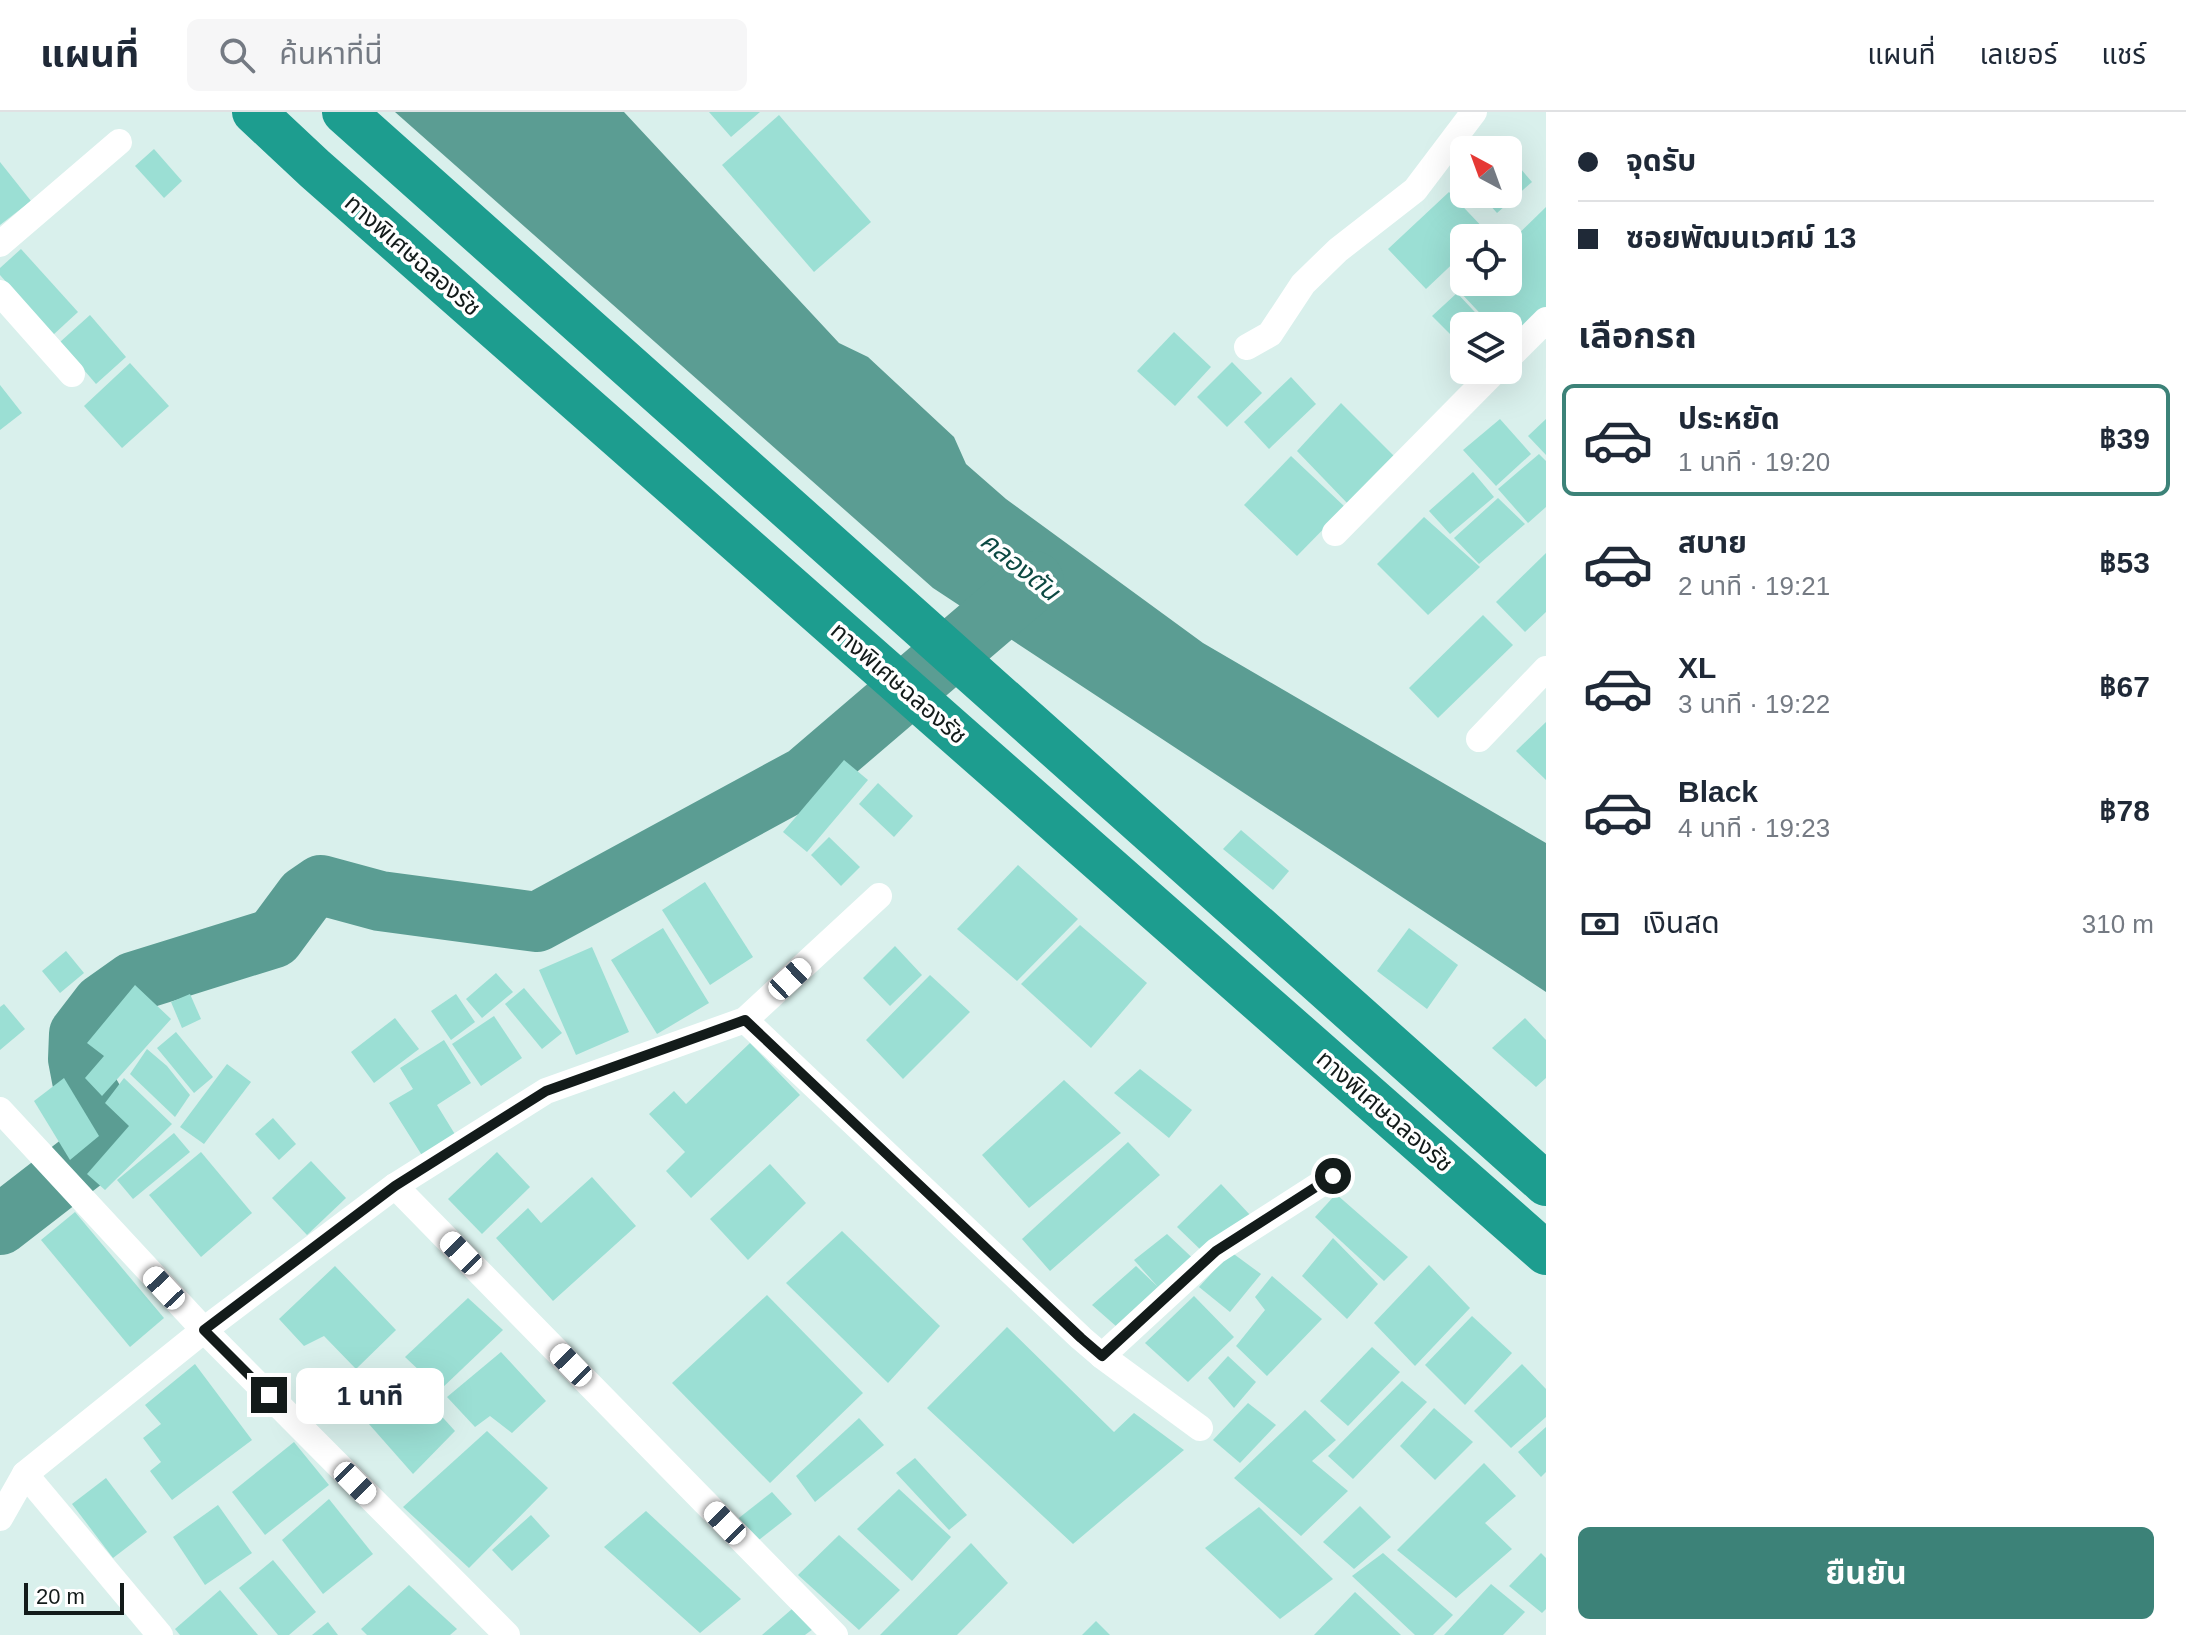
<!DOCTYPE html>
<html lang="th">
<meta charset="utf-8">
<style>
:root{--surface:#fff;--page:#f6f6f7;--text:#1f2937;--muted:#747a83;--line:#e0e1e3;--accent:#3c8278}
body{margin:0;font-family:Helvetica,"Noto Sans Thai",sans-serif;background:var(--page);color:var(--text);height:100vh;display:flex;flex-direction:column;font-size:30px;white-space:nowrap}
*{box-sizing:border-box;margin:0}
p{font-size:26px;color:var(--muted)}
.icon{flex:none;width:44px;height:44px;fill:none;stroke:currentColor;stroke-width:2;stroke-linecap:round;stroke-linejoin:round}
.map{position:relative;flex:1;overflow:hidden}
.details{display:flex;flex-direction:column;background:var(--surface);width:640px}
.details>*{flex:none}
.banner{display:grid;align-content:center;height:176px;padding:0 32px;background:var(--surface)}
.needle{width:52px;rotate:319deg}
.tools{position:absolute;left:1450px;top:24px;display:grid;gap:16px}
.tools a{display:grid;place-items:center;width:72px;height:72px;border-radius:12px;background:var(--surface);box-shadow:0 8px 32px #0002;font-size:40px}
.scale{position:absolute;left:24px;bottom:20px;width:100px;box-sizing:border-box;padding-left:8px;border:4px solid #131b1a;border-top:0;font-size:22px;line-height:28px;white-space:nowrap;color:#131b1a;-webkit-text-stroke:6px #fff;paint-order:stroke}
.end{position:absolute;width:36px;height:36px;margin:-18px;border:10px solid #131b1a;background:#fff;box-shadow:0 0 0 4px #fff}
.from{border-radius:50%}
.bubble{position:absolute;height:56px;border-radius:12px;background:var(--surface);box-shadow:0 8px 32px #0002;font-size:26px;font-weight:700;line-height:56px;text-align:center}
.car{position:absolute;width:24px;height:48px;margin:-24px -12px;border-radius:10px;box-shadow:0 0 6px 2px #0007;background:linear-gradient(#fff 24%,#345 0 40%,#fff 0 76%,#345 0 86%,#fff 0)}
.banner b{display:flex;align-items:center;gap:28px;height:76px;font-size:30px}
.banner b+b{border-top:2px solid var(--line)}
.banner i{width:20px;height:20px;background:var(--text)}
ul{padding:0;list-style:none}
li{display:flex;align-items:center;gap:24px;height:112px;margin:0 16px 12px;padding:0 16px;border:4px solid transparent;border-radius:12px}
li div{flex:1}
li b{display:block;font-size:30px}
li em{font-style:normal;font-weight:700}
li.on{border-color:var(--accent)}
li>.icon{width:72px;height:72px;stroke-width:1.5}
h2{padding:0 32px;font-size:36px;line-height:96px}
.pay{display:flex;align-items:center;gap:20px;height:88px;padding:0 32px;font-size:30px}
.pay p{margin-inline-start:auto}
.button{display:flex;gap:16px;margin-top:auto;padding:16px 32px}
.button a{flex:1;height:92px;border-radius:12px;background:var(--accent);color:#fff;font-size:32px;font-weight:700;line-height:92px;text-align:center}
header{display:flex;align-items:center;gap:48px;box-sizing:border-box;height:112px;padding:0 40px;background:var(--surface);border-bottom:2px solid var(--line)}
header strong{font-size:38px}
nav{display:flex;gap:44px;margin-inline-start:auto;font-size:28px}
.search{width:560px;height:72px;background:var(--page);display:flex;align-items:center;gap:20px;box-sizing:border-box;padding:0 28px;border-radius:12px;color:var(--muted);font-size:30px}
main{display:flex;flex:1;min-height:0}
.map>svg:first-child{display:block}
.water{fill:#5b9d93}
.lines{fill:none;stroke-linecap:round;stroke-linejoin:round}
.river{stroke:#5b9d93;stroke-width:60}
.building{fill:#9bdfd4}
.street{stroke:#fff;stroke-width:26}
.highway{stroke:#1d9d8f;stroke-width:44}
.route{stroke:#131b1a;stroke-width:10}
.labels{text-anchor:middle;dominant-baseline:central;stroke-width:7;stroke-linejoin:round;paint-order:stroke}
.street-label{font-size:24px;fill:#131b1a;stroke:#fff}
.water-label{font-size:26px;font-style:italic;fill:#0c4942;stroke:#fff}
</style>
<header>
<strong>แผนที่</strong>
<div class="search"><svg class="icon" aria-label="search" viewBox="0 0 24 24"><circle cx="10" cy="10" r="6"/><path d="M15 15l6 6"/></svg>ค้นหาที่นี่</div>
<nav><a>แผนที่</a><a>เลเยอร์</a><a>แชร์</a></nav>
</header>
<main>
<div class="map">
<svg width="1546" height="1523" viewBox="0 0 1546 1523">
<rect width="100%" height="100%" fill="#d9f0ec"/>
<polygon class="water" points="395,0 624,0 839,231 868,245 954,325 966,352 1006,387 1203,531 1546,731 1546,880 933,476"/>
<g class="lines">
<polyline class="river" points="0,1113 93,1041 112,1019 82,968 78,947 79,922 102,892 133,870 274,826 305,784 321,773 380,789 537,810 806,664 1034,469"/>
</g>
<g class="building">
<polygon points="709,0 760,0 731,25"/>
<polygon points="779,3 871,110 814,160 722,53"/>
<polygon points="154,37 182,69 164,86 135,54"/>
<polygon points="1508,42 1532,70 1497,101 1480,82 1508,82"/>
<polygon points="0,50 31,89 0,113"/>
<polygon points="1449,80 1487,120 1480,126 1464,126 1464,141 1426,177 1388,137"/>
<polygon points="1546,95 1546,201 1508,231 1508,214 1492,214 1459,179 1469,170 1508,170 1508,132"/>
<polygon points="21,137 78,200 53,223 0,163 0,156"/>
<polygon points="1457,181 1488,214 1464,214 1464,236 1432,204"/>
<polygon points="90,203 126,245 96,272 60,230"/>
<polygon points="1174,220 1211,255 1175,294 1137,259"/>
<polygon points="1232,250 1262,281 1227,315 1197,285"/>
<polygon points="130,251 169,294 122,336 84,294"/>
<polygon points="1291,265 1316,292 1269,337 1244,310"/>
<polygon points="0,273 22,301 0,318"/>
<polygon points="1341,291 1394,344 1349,393 1297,339"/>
<polygon points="1500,307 1531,342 1496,374 1463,338"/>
<polygon points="1546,307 1546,343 1528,324"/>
<polygon points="1539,342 1546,349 1546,395 1528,411 1498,377"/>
<polygon points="1291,344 1345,395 1297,444 1244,393"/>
<polygon points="1473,360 1494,385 1450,422 1429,399"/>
<polygon points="1498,386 1525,412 1479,452 1454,426"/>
<polygon points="1424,405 1480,455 1428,503 1377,452"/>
<polygon points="1546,441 1546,500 1525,520 1496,490"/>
<polygon points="1483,503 1513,533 1438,606 1409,576"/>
<polygon points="1546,610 1546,668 1516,639"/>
<polygon points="844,648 868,668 807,740 783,720"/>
<polygon points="878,671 913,704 894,725 859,692"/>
<polygon points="1241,718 1289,759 1273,778 1223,737"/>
<polygon points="829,725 860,755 841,774 811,743"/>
<polygon points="1018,753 1078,807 1017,869 957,817"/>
<polygon points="705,770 753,845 710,873 662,798"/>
<polygon points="1080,813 1147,871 1091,936 1021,872"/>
<polygon points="663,816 709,891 657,922 611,848"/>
<polygon points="1409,816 1458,853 1427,897 1377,859"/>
<polygon points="895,834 922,863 890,894 863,866"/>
<polygon points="592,835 629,920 576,943 539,858"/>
<polygon points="66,839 84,861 60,881 42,859"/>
<polygon points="496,861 513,880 482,906 466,887"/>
<polygon points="930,863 970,900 903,967 866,928"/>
<polygon points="135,873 171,907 102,984 85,966 104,944 87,931"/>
<polygon points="524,876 562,921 542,937 505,892"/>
<polygon points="190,882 201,907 182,916 171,890"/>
<polygon points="456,882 475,910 451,928 431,899"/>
<polygon points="4,892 25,917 0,938 0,895"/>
<polygon points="494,904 522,946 481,974 452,932"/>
<polygon points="395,906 419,937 374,971 351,940"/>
<polygon points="1525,906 1546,928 1546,966 1536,975 1492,936"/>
<polygon points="176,920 213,965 194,981 157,936"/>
<polygon points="444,928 471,971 437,993 456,1024 423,1045 389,991 413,977 400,956"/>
<polygon points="750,931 800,983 691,1086 666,1059 685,1040 649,1002 674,979 686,992"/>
<polygon points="147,937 167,954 190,983 175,1005 130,962"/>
<polygon points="227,952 251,970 204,1032 180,1015"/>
<polygon points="1140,957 1192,998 1169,1026 1114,981"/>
<polygon points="64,966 99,1024 70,1048 34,989"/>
<polygon points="124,966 172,1012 105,1078 87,1062 129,1014 105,991"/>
<polygon points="1064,968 1121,1021 1029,1096 982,1043"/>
<polygon points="273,1006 296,1032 279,1048 255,1022"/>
<polygon points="174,1021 190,1040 133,1087 117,1068"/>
<polygon points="1128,1030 1160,1063 1050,1159 1022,1127"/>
<polygon points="201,1040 252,1101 201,1145 149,1083"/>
<polygon points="497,1040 530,1075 482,1122 448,1087"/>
<polygon points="311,1049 346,1086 307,1123 272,1086"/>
<polygon points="770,1052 806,1091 748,1148 710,1107"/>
<polygon points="592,1065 636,1114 553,1189 496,1126 528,1096 541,1111"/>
<polygon points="1221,1072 1251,1104 1206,1143 1177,1115"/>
<polygon points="1336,1082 1408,1145 1384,1169 1315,1105"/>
<polygon points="75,1100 164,1206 130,1235 41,1128"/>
<polygon points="842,1119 940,1214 888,1271 786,1171"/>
<polygon points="1167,1122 1201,1154 1125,1222 1092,1193 1136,1154 1158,1175 1134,1148"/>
<polygon points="1333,1126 1378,1172 1347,1207 1302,1164"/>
<polygon points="1231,1140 1261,1162 1230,1200 1199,1175"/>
<polygon points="1429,1153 1470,1196 1415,1254 1374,1211"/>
<polygon points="335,1154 396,1218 356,1257 324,1224 304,1234 279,1207"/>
<polygon points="1272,1164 1322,1207 1267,1264 1236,1234 1265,1198 1255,1185"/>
<polygon points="767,1183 863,1281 770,1371 672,1271"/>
<polygon points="1194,1184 1234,1225 1188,1270 1145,1231"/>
<polygon points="468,1186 503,1218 440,1278 405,1245"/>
<polygon points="1472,1204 1512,1241 1465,1293 1425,1253"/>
<polygon points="1007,1215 1114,1320 1134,1301 1184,1338 1073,1432 927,1296"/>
<polygon points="1372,1235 1400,1260 1348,1314 1320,1289"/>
<polygon points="501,1240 546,1289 512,1321 490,1304 475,1315 447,1285"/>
<polygon points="1228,1244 1256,1270 1234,1296 1208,1266"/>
<polygon points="195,1252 252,1328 172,1388 150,1359 161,1350 143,1326 161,1312 145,1293"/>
<polygon points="1522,1252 1546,1277 1546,1305 1511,1336 1474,1299"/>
<polygon points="406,1265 455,1319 413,1362 361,1303"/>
<polygon points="1402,1269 1427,1290 1353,1367 1328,1344"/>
<polygon points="1248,1291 1276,1313 1240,1351 1213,1328"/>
<polygon points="1434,1296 1473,1330 1435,1368 1400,1334"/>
<polygon points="1305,1298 1336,1328 1312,1349 1348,1379 1301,1424 1234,1366"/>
<polygon points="859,1306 884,1333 815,1390 796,1364"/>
<polygon points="1546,1315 1546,1360 1541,1365 1518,1340"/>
<polygon points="487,1319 548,1376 469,1456 403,1395"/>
<polygon points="294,1330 329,1373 265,1423 232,1380"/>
<polygon points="915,1346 967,1403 949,1418 896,1361"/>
<polygon points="1484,1351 1516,1384 1485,1411 1512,1437 1456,1486 1397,1438"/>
<polygon points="106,1366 147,1420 113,1446 72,1392"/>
<polygon points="899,1377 951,1425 912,1469 857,1417"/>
<polygon points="772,1380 792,1402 755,1431 735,1409"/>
<polygon points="329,1387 373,1442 323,1482 282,1428"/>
<polygon points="218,1393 252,1441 205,1473 173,1425"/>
<polygon points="1360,1394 1391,1425 1354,1457 1323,1430"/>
<polygon points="1259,1395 1333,1467 1280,1507 1205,1436"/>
<polygon points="646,1399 741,1487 700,1521 604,1435"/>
<polygon points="531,1403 550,1424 512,1459 492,1438"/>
<polygon points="839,1423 900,1478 859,1518 798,1463"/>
<polygon points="971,1431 1008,1471 957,1523 880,1523"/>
<polygon points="1383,1441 1453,1503 1433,1523 1415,1523 1352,1464"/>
<polygon points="1541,1441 1546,1446 1546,1497 1542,1501 1509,1474"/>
<polygon points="273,1448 316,1500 289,1523 278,1523 239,1476"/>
<polygon points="1491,1472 1525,1500 1503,1523 1444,1523"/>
<polygon points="409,1473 457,1517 450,1523 367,1523 361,1517"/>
<polygon points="220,1478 258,1523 180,1523 175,1517"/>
<polygon points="1355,1480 1401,1523 1314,1523"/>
<polygon points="792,1497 813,1517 805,1523 762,1523"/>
<polygon points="1096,1509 1110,1523 1082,1523"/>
<polygon points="328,1510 338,1523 312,1523"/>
</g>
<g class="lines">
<g class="street">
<polyline points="0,132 119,30"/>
<polyline points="0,181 72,262"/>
<polyline points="1247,235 1270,222 1303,172 1338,138 1415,78 1474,0"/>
<polyline points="1508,246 1546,208"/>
<polyline points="1335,421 1496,258"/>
<polyline points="1479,627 1546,557"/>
<polyline points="745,908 1081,1226 1102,1244 1216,1139 1333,1064"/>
<polyline points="0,998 204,1218 507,1523"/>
<polyline points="395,1074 835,1523"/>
<polyline points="1102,1244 1200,1316"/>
<polyline points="25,1362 160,1523"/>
<polyline points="0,1406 25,1362 204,1218 395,1074 546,979 745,908 879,784"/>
</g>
<g class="highway">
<polyline points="254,0 315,57 1546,1141"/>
<polyline points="344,0 1546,1072"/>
</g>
</g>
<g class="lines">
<polyline class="route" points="269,1283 204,1218 395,1074 546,979 745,908 1081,1226 1102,1244 1216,1139 1333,1064"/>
</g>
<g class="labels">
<g class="street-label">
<text transform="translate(413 143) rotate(41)">ทางพิเศษฉลองรัช</text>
<text transform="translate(899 571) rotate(41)">ทางพิเศษฉลองรัช</text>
<text transform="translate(1385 999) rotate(41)">ทางพิเศษฉลองรัช</text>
</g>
<g class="water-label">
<text transform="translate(1020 454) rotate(39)">คลองตัน</text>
</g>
</g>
</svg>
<div class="tools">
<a><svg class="needle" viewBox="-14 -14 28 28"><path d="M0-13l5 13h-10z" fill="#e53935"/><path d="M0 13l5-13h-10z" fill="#747a83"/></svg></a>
<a><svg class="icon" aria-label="locate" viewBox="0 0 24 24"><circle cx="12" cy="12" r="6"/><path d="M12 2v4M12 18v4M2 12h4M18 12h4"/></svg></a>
<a><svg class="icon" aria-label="layers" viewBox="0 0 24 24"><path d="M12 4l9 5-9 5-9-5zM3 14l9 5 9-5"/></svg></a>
</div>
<div class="scale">20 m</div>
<i class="end from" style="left:1333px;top:1064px"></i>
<i class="end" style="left:269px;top:1283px"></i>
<div class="bubble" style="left:296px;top:1256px;width:148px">1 นาที</div>
<i class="car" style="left:790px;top:867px;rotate:47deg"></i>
<i class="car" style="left:461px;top:1141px;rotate:316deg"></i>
<i class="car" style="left:164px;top:1176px;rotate:317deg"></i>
<i class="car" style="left:571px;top:1253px;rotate:316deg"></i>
<i class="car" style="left:355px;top:1371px;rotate:135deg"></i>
<i class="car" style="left:725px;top:1411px;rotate:316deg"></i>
</div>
<section class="details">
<div class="banner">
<b><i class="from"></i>จุดรับ</b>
<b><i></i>ซอยพัฒนเวศม์ 13</b>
</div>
<h2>เลือกรถ</h2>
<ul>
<li class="on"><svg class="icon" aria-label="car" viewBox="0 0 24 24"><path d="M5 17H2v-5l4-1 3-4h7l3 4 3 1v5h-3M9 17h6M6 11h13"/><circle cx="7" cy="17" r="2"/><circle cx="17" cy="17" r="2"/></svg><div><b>ประหยัด</b><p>1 นาที · 19:20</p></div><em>฿39</em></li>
<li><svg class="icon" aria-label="car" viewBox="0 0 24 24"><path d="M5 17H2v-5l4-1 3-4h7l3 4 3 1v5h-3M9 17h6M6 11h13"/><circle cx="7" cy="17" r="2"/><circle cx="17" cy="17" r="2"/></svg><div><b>สบาย</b><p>2 นาที · 19:21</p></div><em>฿53</em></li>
<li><svg class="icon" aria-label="car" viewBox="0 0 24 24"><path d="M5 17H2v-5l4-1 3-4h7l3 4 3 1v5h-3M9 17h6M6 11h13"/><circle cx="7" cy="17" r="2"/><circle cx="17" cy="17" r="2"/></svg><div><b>XL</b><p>3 นาที · 19:22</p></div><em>฿67</em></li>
<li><svg class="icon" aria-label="car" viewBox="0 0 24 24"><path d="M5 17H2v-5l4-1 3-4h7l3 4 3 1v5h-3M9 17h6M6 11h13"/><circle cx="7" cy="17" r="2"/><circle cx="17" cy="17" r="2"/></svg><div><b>Black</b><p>4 นาที · 19:23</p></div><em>฿78</em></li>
</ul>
<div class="pay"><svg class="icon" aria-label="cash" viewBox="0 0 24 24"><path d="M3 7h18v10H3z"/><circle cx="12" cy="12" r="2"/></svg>เงินสด<p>310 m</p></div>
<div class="button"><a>ยืนยัน</a></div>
</section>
</main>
